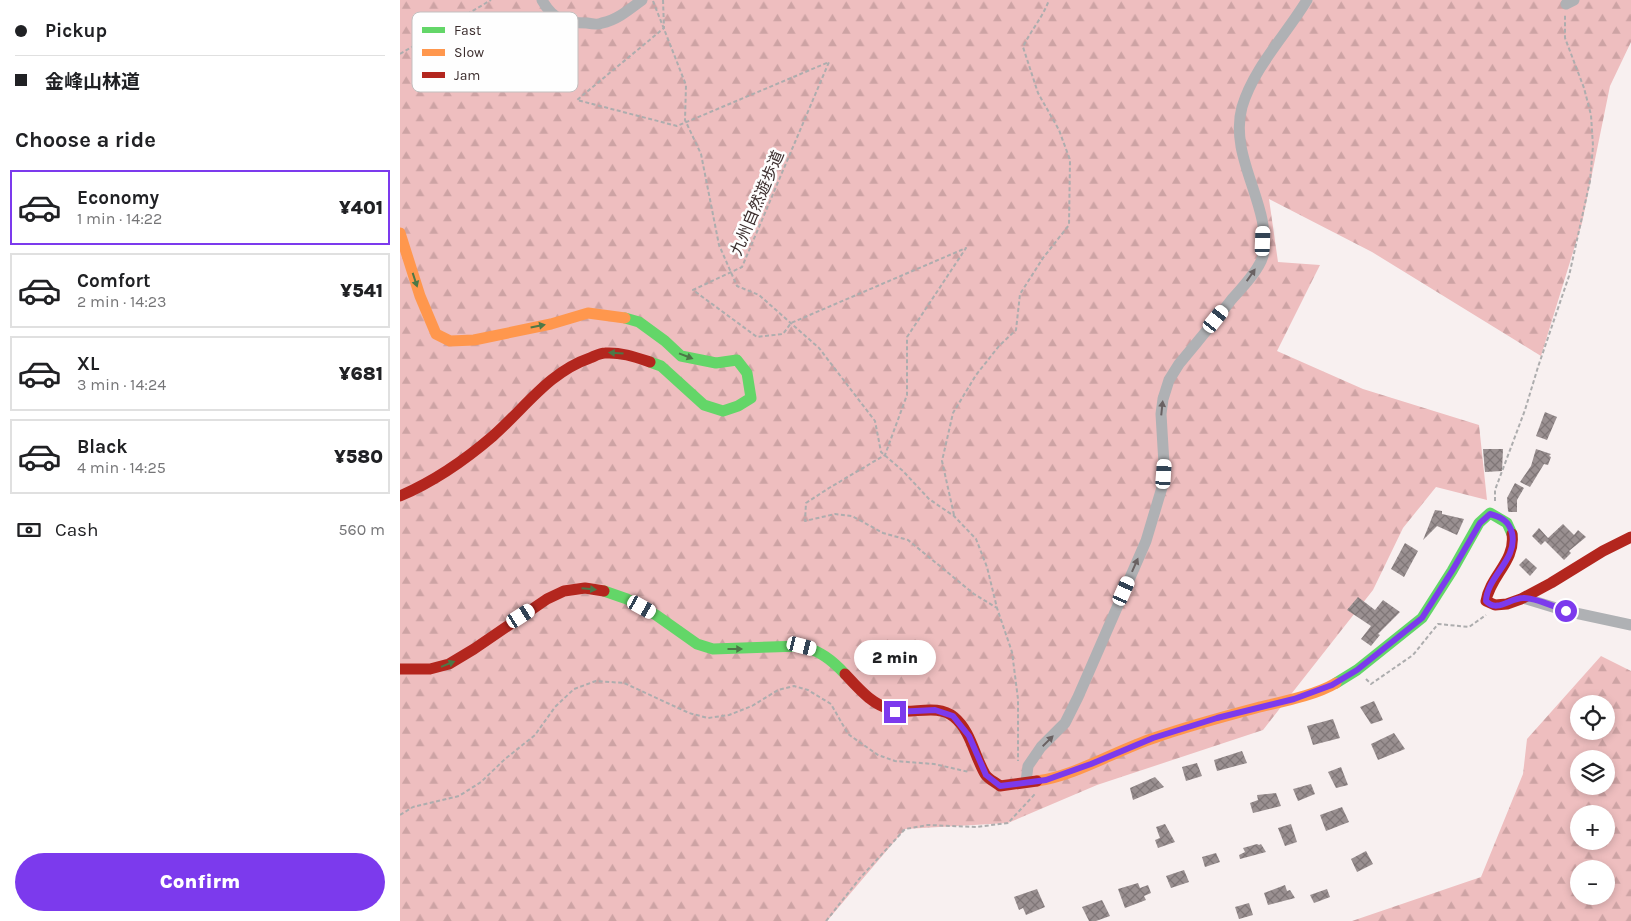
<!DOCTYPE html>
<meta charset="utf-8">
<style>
:root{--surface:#fff;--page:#f2f2f2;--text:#202124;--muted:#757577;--line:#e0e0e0;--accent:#7c3aed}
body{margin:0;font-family:Karla,"Noto Sans JP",sans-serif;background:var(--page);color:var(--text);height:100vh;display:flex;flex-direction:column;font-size:19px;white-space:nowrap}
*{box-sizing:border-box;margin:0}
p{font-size:16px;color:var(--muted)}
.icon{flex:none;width:28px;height:28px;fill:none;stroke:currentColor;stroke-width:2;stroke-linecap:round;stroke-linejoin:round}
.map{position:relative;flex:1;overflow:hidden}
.details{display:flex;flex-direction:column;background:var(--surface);width:400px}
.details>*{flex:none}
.banner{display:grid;align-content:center;height:110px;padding:0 15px;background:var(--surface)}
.tools{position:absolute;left:1170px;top:695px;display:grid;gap:10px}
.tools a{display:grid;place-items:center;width:45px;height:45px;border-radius:50%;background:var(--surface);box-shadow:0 2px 8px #0003;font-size:25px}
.end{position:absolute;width:22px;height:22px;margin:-11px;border:6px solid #7c3aed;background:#fff;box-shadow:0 0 0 2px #fff}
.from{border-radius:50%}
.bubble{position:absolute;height:35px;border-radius:18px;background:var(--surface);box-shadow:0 2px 8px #0003;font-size:16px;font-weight:800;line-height:35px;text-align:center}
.car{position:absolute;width:15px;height:30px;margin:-15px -8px;border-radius:6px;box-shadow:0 0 4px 1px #0007;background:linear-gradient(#fff 24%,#345 0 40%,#fff 0 76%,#345 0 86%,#fff 0)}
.banner b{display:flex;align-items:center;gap:18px;height:48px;font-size:19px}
.banner b+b{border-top:1px solid var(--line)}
.banner i{width:12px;height:12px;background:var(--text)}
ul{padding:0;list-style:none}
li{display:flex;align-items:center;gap:15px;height:75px;margin:0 10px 8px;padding:0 5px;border:2px solid var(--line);border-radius:0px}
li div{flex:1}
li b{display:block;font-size:19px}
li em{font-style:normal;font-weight:800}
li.active{border-color:var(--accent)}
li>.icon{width:45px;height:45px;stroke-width:1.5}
h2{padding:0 15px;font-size:22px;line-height:60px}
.pay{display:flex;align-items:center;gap:12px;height:55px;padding:0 15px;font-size:19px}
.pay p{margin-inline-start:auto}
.primary-button{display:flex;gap:10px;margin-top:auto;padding:10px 15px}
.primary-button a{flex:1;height:58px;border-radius:30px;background:var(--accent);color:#fff;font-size:20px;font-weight:800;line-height:58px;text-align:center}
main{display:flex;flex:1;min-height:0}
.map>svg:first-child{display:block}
.forest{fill:url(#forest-firs);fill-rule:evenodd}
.building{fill:url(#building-cross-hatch)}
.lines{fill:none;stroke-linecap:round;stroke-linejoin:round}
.path{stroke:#adadae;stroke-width:2;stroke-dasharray:4 2.5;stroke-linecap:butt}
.street{stroke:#afb1b4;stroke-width:11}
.fast{stroke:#63d668;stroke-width:11}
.slow{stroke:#ff974d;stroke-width:11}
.jam{stroke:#b3261e;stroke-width:11}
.oneway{fill:#696162}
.oneway2{fill:#4c7847}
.route{stroke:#7c3aed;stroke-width:6}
.labels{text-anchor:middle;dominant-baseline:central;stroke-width:5;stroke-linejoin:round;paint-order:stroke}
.street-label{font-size:16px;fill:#3a2c2c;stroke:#fefefe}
.key{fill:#fefefe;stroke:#c3bfbf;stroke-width:1}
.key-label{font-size:14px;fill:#3a2c2c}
</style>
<main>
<section class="details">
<div class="banner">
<b><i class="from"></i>Pickup</b>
<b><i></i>金峰山林道</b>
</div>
<h2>Choose a ride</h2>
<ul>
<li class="active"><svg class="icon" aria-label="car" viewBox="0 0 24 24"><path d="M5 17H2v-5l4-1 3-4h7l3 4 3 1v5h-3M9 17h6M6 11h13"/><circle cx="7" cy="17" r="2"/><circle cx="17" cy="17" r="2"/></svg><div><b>Economy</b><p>1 min · 14:22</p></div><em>¥401</em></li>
<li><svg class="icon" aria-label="car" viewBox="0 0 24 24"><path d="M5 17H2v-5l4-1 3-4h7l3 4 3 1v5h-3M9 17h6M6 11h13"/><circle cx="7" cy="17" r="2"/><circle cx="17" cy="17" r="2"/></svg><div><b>Comfort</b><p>2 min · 14:23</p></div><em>¥541</em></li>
<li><svg class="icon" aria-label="car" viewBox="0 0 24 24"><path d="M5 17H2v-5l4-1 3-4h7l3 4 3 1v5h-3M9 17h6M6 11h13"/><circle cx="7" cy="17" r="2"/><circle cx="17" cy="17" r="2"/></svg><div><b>XL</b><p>3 min · 14:24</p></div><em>¥681</em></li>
<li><svg class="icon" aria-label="car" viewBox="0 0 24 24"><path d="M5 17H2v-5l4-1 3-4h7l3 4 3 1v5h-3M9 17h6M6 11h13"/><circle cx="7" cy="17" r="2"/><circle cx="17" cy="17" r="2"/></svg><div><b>Black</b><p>4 min · 14:25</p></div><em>¥580</em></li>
</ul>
<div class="pay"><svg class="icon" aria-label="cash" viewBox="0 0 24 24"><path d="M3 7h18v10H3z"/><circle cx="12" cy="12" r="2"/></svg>Cash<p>560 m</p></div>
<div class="primary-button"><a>Confirm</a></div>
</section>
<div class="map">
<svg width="1231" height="921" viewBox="0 0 1231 921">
<defs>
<pattern id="forest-firs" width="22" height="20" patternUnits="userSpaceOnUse" patternTransform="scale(1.25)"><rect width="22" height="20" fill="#eebebf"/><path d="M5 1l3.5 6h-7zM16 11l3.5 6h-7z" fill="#cda3a4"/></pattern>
<pattern id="building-cross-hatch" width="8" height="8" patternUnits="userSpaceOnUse" patternTransform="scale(1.25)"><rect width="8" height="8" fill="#9a9091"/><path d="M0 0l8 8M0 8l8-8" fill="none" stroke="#7f7677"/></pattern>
</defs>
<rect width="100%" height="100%" fill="#f8f0f0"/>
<g class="forest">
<polygon points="0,0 1231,0 1231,42 1210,86 1182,223 1141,356 972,252 869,199 878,262 920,265 877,351 963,389 1079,425 1087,500 1036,487 1003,528 973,590 863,730 697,785 608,823 505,829 427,921 0,921"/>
<path d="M 1201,656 L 1231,671 L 1231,921 L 952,921 L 1081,877 L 1123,774 L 1127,739 ZM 1179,704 L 1206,704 L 1206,731 L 1179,731 ZM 1179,759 L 1206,759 L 1206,786 L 1179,786 ZM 1179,814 L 1206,814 L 1206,841 L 1179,841 ZM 1179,869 L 1206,869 L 1206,896 L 1179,896 Z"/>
</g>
<g class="building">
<polygon points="1145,412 1157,417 1147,440 1136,436"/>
<polygon points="1083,449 1103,449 1102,471 1085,472"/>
<polygon points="1136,449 1151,454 1149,456 1151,457 1148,465 1144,464 1130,487 1120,482 1131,466"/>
<polygon points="1115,483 1124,488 1117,500 1117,512 1109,512 1108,511 1107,498"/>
<polygon points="1035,510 1042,511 1042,514 1064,519 1057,535 1037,526 1023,540"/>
<polygon points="1163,524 1174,535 1178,530 1186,537 1169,551 1171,553 1164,560 1145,541 1141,545 1132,536 1139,528 1148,538"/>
<polygon points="1005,543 1018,551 1004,577 991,569"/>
<polygon points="1126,558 1137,568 1130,576 1119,565"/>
<polygon points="958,597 975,610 983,600 1000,612 978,634 980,635 971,646 961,639 971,626 947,610"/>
<polygon points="974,701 983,720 971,724 960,707"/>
<polygon points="933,719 940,738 913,745 907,726"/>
<polygon points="994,733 1005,749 978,760 971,744"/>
<polygon points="842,751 847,763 817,771 814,760"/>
<polygon points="797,763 802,776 786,781 782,767"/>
<polygon points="941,767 948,785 936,788 928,772"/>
<polygon points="755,777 764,787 733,800 730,788"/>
<polygon points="911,784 915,794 898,801 893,789"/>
<polygon points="876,793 881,806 853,813 850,803 858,800 857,795"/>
<polygon points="942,807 949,822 926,831 920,815"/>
<polygon points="765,824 775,842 758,848 755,840 760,838 756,827"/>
<polygon points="891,824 897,842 885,846 878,828"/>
<polygon points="857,844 859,845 861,844 866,852 840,859 839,855 845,852 843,848"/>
<polygon points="966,851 973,864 957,872 951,859"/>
<polygon points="816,853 820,862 805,867 802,857"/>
<polygon points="784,870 789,882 771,888 766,876"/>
<polygon points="738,883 740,888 748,885 751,893 744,896 746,900 725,908 718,889"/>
<polygon points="885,885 887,891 890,890 895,898 868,905 864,893"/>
<polygon points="637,889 645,907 626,915 623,908 619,910 614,897"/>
<polygon points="927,889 930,897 914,903 910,895"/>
<polygon points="702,900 710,916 696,921 689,921 682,907"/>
<polygon points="849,903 853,915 839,919 835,907"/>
</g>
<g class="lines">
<g class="path">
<polyline points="263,0 264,28 177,100 277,126 429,62 342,267 293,290 357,337 383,334 391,323 566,248 507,337 507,395 485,455 429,488 406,503 405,521 435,514 452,516 483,533 508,540 574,594 597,608"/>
<polyline points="253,1 286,85 285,120 301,154 319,245 337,286 359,295 419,348 475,421 481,452 503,471 529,499 554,516 576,539 587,567 597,608 612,652 618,699 618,761"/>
<polyline points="0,54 91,0"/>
<polyline points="1095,501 1095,490 1125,410 1138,367 1169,276 1190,181 1193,146 1191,115 1184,88 1165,38 1165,15"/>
<path d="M 554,515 L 542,461 L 553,413 L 576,375 L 599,346 L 616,330 L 620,294 L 643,258 L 669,225 L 670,160 L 659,130 L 638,93 L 623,47 C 631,30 643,17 649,0"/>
<polyline points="966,679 971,684 1013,655 1038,624 1069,627 1086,615"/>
<polyline points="0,815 13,807 59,796 81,782 105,759 135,735 155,707 174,689 196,681 224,683 289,713 308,718 329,715 352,706 378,690 394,686 408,690 431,704 448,734 478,755 495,761 534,764 569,772"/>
<polyline points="426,921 460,878 505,829 528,825 576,827 608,823 635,794"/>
</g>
<g class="street">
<path d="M 142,0 C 153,20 165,23 187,23 C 192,24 198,25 202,23 C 217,20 230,9 242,0"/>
<polyline points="1166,4 1174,0"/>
<polyline points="1123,598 1166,611 1231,625"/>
<path d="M 626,782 L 628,766 L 641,747 L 665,723 L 678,697 L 746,541 L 763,484 L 764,464 L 761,414 L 763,399 L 769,380 L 779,364 C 797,342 815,321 832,299 C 842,288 859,270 863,256 C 873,207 828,158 842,107 C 854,67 886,35 907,0"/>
</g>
<g class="fast">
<polyline points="225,318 239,322 265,341 281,356 316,363 337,360 347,373 351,398 338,406 323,411 304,405 261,366 250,362"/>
<path d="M 204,591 L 227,599 L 256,615 L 297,644 L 313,649 L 402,646 C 420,651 432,660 445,674"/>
<polyline points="936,683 957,670 1022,618 1052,571 1079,523 1090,513 1107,523 1112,534"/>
</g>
<g class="slow">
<polyline points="0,233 20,296 36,334 50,341 74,340 151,324 188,313 225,318"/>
<path d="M 637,781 C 675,776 717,750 754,738 C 788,726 822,717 856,708 C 880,702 914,696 936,683"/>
</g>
<g class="jam">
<path d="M 0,496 C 35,481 64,461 93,436 C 125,408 149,372 190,358 C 195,356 200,353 205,353 C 221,352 235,357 250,362"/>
<path d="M 1112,534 C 1116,561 1090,576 1086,601 L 1095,605 L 1107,604 L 1121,599 L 1151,583 L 1203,551 L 1231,537"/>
<polyline points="0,669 30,669 49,664 74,649 147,599 164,591 185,588 204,591"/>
<path d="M 445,674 C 459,689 472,705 493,710 C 512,715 537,703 554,717 C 571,731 574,755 585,774 C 588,779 595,782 600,786 L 637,781"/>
</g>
</g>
<defs><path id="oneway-solid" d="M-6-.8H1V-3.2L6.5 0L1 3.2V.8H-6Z" transform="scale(1.25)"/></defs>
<g class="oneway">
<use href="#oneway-solid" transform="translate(851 275) rotate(-55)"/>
<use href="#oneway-solid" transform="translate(762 408) rotate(-84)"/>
<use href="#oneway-solid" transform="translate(735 565) rotate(-66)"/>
<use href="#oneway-solid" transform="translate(648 741) rotate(-45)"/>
</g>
<g class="oneway2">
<use href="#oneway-solid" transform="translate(15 280) rotate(72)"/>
<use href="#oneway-solid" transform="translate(138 326) rotate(-11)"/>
<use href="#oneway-solid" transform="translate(216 353) rotate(-177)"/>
<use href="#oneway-solid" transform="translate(286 356) rotate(21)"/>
<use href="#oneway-solid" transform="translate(189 589) rotate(5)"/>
<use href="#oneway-solid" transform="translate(335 649)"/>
<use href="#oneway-solid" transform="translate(48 664) rotate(-22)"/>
</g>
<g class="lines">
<path class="route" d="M 495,712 L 535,710 L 553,716 L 569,736 L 586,775 L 600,786 L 646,780 L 691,764 L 753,738 L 817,718 L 894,699 L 932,685 L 957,670 L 1022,618 L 1052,571 L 1080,523 L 1090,514 C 1101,517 1109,521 1112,533 C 1118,560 1087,576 1086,601 C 1097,613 1110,598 1123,598 C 1133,597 1156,607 1166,611"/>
</g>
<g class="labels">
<g class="street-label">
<text transform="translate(357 203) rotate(-67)">九州自然遊歩道</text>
</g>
</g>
<rect x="12" y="12" width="166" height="80" rx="8" class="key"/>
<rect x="22" y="27" width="23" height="6" fill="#63d668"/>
<rect x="22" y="49" width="23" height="7" fill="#ff974d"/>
<rect x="22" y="72" width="23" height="6" fill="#b3261e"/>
<g class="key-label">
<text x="54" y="35">Fast</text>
<text x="54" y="57">Slow</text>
<text x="54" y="80">Jam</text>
</g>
</svg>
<div class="tools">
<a><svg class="icon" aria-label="locate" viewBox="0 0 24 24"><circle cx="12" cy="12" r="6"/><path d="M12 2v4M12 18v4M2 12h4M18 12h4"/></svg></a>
<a><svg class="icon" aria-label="layers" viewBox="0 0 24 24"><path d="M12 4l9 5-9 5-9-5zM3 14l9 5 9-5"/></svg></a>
<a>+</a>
<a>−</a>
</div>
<i class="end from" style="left:1166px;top:611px"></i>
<i class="end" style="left:495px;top:712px"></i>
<div class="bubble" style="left:454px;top:640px;width:82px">2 min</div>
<i class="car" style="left:863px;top:241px;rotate:2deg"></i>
<i class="car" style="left:816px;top:319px;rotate:39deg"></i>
<i class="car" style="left:764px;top:474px;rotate:4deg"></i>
<i class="car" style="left:724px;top:591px;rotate:24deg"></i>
<i class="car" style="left:242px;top:607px;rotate:119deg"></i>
<i class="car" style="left:121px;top:616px;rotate:57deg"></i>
<i class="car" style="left:402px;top:646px;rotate:104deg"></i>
</div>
</main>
